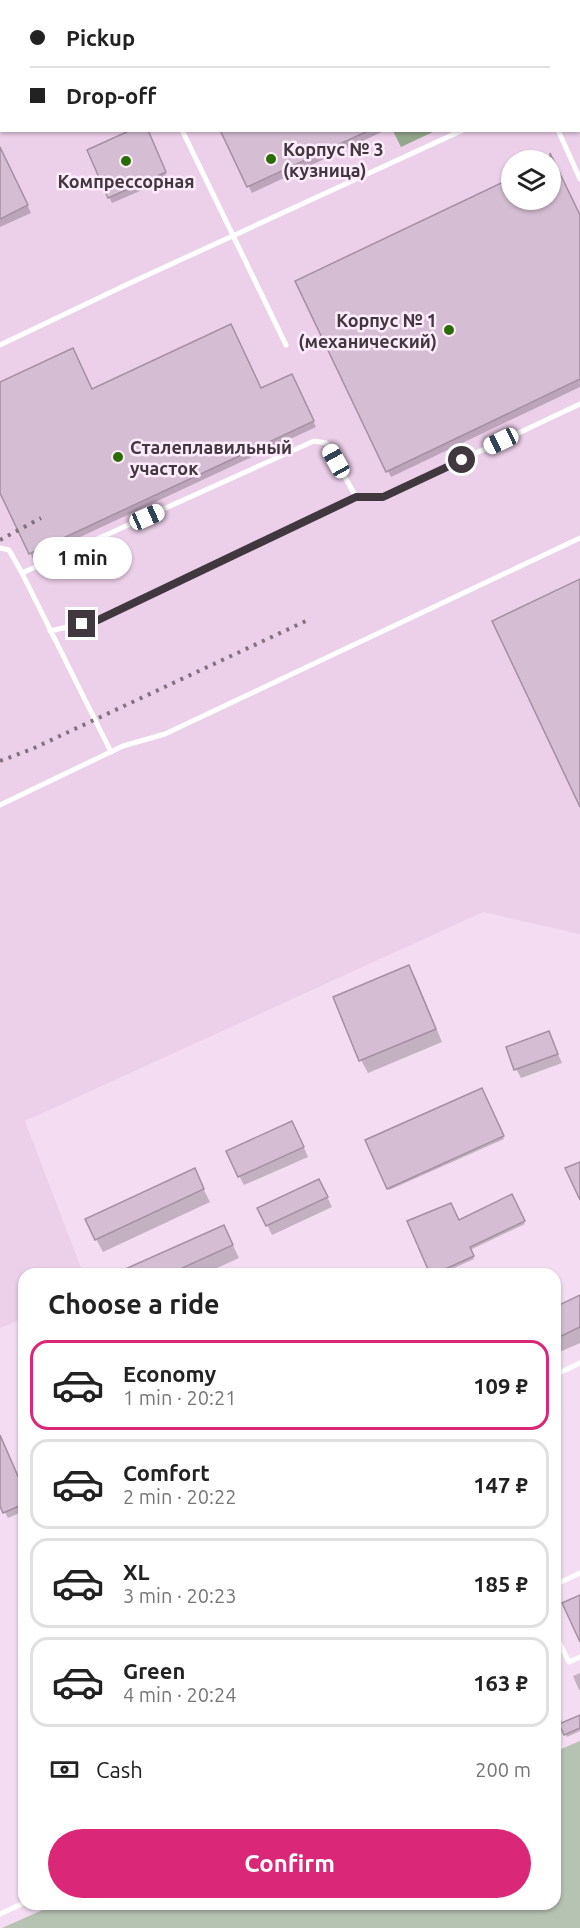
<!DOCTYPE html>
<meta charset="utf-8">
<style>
:root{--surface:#fff;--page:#f2f2f2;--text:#222;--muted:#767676;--line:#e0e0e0;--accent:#db2777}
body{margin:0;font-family:Ubuntu,sans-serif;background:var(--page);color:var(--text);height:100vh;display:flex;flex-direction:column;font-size:22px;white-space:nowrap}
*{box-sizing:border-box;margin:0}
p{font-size:20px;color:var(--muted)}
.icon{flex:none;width:33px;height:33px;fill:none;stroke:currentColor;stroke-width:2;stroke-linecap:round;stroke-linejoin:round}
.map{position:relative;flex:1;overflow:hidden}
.details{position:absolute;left:18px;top:1268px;width:543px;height:642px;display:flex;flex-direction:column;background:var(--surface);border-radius:18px;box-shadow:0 2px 4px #0004}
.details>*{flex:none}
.top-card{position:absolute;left:0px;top:0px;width:580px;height:132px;box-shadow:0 2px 4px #0004;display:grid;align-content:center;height:132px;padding:0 30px;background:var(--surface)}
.controls{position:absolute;left:501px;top:150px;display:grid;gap:12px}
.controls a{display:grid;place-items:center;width:60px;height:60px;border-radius:50%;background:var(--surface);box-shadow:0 2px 4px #0004;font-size:30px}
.end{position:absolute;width:27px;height:27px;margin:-14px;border:8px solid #40373f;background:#fff;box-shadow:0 0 0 3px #fff}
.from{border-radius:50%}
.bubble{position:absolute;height:42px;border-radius:21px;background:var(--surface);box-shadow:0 2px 4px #0004;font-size:20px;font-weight:700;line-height:42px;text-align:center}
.car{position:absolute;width:18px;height:36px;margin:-18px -9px;border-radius:8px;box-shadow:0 0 4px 2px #0007;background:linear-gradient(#fff 24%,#345 0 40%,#fff 0 76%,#345 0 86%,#fff 0)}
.top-card b{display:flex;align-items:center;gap:21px;height:57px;font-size:22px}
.top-card b+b{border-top:2px solid var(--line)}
.top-card i{width:15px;height:15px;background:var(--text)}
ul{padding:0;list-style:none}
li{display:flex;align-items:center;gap:18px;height:90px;margin:0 12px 9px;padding:0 18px;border:3px solid var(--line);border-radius:18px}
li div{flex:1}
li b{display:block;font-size:22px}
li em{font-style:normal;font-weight:700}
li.current{border-color:var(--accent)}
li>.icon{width:54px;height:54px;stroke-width:1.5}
h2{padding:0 30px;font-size:27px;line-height:72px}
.pay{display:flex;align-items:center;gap:15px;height:66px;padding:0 30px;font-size:22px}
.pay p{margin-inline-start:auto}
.cta{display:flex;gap:12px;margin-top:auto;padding:12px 30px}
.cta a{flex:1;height:69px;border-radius:36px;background:var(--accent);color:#fff;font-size:24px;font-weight:700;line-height:69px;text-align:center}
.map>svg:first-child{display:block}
.built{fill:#eccfe9;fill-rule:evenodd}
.green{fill:#b6c2b2}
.forest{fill:#93a78c}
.shadow{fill:#0003}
.building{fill:#d5bed3;stroke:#a58fa2;stroke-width:1.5}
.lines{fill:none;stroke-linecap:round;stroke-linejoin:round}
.service{stroke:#fff;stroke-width:5}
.rail{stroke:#80727f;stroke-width:4;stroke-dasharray:3 6;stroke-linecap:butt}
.route{stroke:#40373f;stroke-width:8}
.poi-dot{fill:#2b6d05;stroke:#feecfc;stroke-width:2}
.labels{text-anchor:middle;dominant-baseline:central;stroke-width:5;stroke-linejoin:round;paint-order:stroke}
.poi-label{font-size:18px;font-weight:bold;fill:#40373f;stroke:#feecfc;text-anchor:start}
</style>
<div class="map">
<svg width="580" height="1928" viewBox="0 0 580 1928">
<rect width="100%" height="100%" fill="#f4ddf2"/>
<path class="built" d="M 0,0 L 580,0 L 580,934 L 483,912 L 25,1121 L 83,1273 L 24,1274 L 24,1318 L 0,1328 ZM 2,2 L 579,2 L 579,130 L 2,130 ZM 512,160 L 550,160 L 550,200 L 512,200 Z"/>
<polygon class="green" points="580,1741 580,1928 2,1928 56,1904 555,1904 555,1745 561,1749"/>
<polygon class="forest" points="393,131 435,131 401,147"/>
<g class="shadow">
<polygon points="92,0 147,0 89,2"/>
<polygon points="555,0 573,0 574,2 552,2"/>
<polygon points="579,13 580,15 580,74 579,73"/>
<polygon points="147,130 168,179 112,203 109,197"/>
<polygon points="222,130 384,130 384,131 252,193"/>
<polygon points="0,148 31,213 0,227"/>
<polygon points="512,200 550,200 580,217 580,387 391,477 297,282"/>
<polygon points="295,382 316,427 33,559 0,489 0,383 92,390 261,390"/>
<polygon points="409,966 416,979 442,1042 368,1073 361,1060 335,997"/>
<polygon points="549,1033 562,1063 521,1078 516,1069"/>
<polygon points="482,1090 504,1139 389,1190 367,1141"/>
<polygon points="297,1132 308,1157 244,1185 239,1176"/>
<polygon points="194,1170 210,1202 103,1252 96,1239"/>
<polygon points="324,1190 332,1207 272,1235 259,1208"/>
<polygon points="512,1196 525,1224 470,1250 474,1259 441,1274 431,1274"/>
<polygon points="230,1239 239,1258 204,1274 118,1274"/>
<polygon points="580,1297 580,1343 555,1354 555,1309"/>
<polygon points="0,1443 24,1491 24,1511 8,1518 0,1503"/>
<polygon points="580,1673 580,1690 579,1690 573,1676"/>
<polygon points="580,1717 580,1731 567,1737 561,1725"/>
</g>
<g class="building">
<polygon points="131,130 148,130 166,172 108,198 87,150"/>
<polygon points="220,130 370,130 247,187"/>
<polygon points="0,147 28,205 0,219"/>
<polygon points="550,153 580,215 580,379 386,472 295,281 512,178 512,200 550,200"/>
<polygon points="231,324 261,388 292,374 314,421 29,554 0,493 0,382 73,348 92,389"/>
<polygon points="580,579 580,807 492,621"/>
<polygon points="409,965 436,1029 359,1061 333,997"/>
<polygon points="549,1031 558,1054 514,1070 506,1047"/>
<polygon points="482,1088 504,1136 387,1189 365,1140"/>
<polygon points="292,1121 304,1147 238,1177 226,1151"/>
<polygon points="580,1162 580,1200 565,1168"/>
<polygon points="195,1168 204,1189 95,1240 85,1219"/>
<polygon points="319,1179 328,1197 266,1226 257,1208"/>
<polygon points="512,1194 525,1221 470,1247 474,1256 434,1274 430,1274 407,1221 451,1203 459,1220"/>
<polygon points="224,1225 233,1245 169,1274 114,1274"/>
<polygon points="580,1295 580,1327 555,1339 555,1307"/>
<polygon points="0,1435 24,1490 24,1504 3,1513 0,1506"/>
<polygon points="580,1595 580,1642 562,1603"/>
<polygon points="580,1715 580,1728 564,1735 559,1724"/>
</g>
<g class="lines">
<g class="service">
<polyline points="496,0 497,2"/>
<polyline points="252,2 255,0"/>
<polyline points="579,78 580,78"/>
<polyline points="0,121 2,120"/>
<polyline points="182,130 286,345"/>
<polyline points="558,130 580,179"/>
<polyline points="0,345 128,284 463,130"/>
<polyline points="0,548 9,550 22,573 111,752"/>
<polyline points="22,573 314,441 326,443 356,497"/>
<polyline points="50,631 98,620 356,497 383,497 580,404"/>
<polyline points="0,805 123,746 165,734 580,538"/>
<polyline points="555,1375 580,1363"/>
<polyline points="555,1585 580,1573"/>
<polyline points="555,1634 569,1662 580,1657"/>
<polyline points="0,1914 24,1903"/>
</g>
<g class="rail">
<polyline points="0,540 41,518"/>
<polyline points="0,761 32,749 308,620"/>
</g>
</g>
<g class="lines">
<polyline class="route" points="82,624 98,620 356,497 383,497 462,460"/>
</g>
<g class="poi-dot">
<circle cx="271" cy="159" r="6"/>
<circle cx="126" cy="161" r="6"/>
<circle cx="449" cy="330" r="6"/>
<circle cx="118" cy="457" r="6"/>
</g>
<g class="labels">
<g class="poi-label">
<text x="283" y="149">Корпус № 3<tspan x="283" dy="21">(кузница)</tspan></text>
<text x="126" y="181" text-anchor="middle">Компрессорная</text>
<text x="437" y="320" text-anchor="end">Корпус № 1<tspan x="437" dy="21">(механический)</tspan></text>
<text x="130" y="447">Сталеплавильный<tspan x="130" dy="21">участок</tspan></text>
</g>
</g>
</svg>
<div class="controls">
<a><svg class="icon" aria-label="layers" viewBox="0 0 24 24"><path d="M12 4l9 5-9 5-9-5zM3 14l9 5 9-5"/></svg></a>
</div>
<i class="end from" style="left:462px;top:460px"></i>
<i class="end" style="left:82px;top:624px"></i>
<div class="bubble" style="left:33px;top:537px;width:99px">1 min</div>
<i class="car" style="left:501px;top:441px;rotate:245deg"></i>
<i class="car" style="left:336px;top:461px;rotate:331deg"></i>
<i class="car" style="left:147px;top:517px;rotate:66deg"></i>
<div class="top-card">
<b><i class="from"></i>Pickup</b>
<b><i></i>Drop-off</b>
</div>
<section class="details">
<h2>Choose a ride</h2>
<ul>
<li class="current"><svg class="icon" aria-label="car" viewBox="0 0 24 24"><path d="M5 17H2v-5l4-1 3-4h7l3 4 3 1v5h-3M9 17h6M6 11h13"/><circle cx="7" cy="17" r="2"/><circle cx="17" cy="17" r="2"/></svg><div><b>Economy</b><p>1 min · 20:21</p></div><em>109 ₽</em></li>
<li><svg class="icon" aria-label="car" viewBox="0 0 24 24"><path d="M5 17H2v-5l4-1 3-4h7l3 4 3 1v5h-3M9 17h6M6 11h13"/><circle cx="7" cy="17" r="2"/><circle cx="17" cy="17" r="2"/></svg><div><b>Comfort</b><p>2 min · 20:22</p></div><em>147 ₽</em></li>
<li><svg class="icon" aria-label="car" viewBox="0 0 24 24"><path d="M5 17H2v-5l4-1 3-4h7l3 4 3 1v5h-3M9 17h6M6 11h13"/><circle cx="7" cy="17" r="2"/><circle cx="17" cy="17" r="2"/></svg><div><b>XL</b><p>3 min · 20:23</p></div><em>185 ₽</em></li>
<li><svg class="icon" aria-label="car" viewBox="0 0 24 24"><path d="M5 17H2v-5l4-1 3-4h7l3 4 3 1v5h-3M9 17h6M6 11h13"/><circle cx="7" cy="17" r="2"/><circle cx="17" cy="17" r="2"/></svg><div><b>Green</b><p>4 min · 20:24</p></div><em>163 ₽</em></li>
</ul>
<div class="pay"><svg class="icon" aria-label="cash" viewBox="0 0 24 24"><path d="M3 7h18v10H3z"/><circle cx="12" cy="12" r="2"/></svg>Cash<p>200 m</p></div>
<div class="cta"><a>Confirm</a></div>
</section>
</div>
